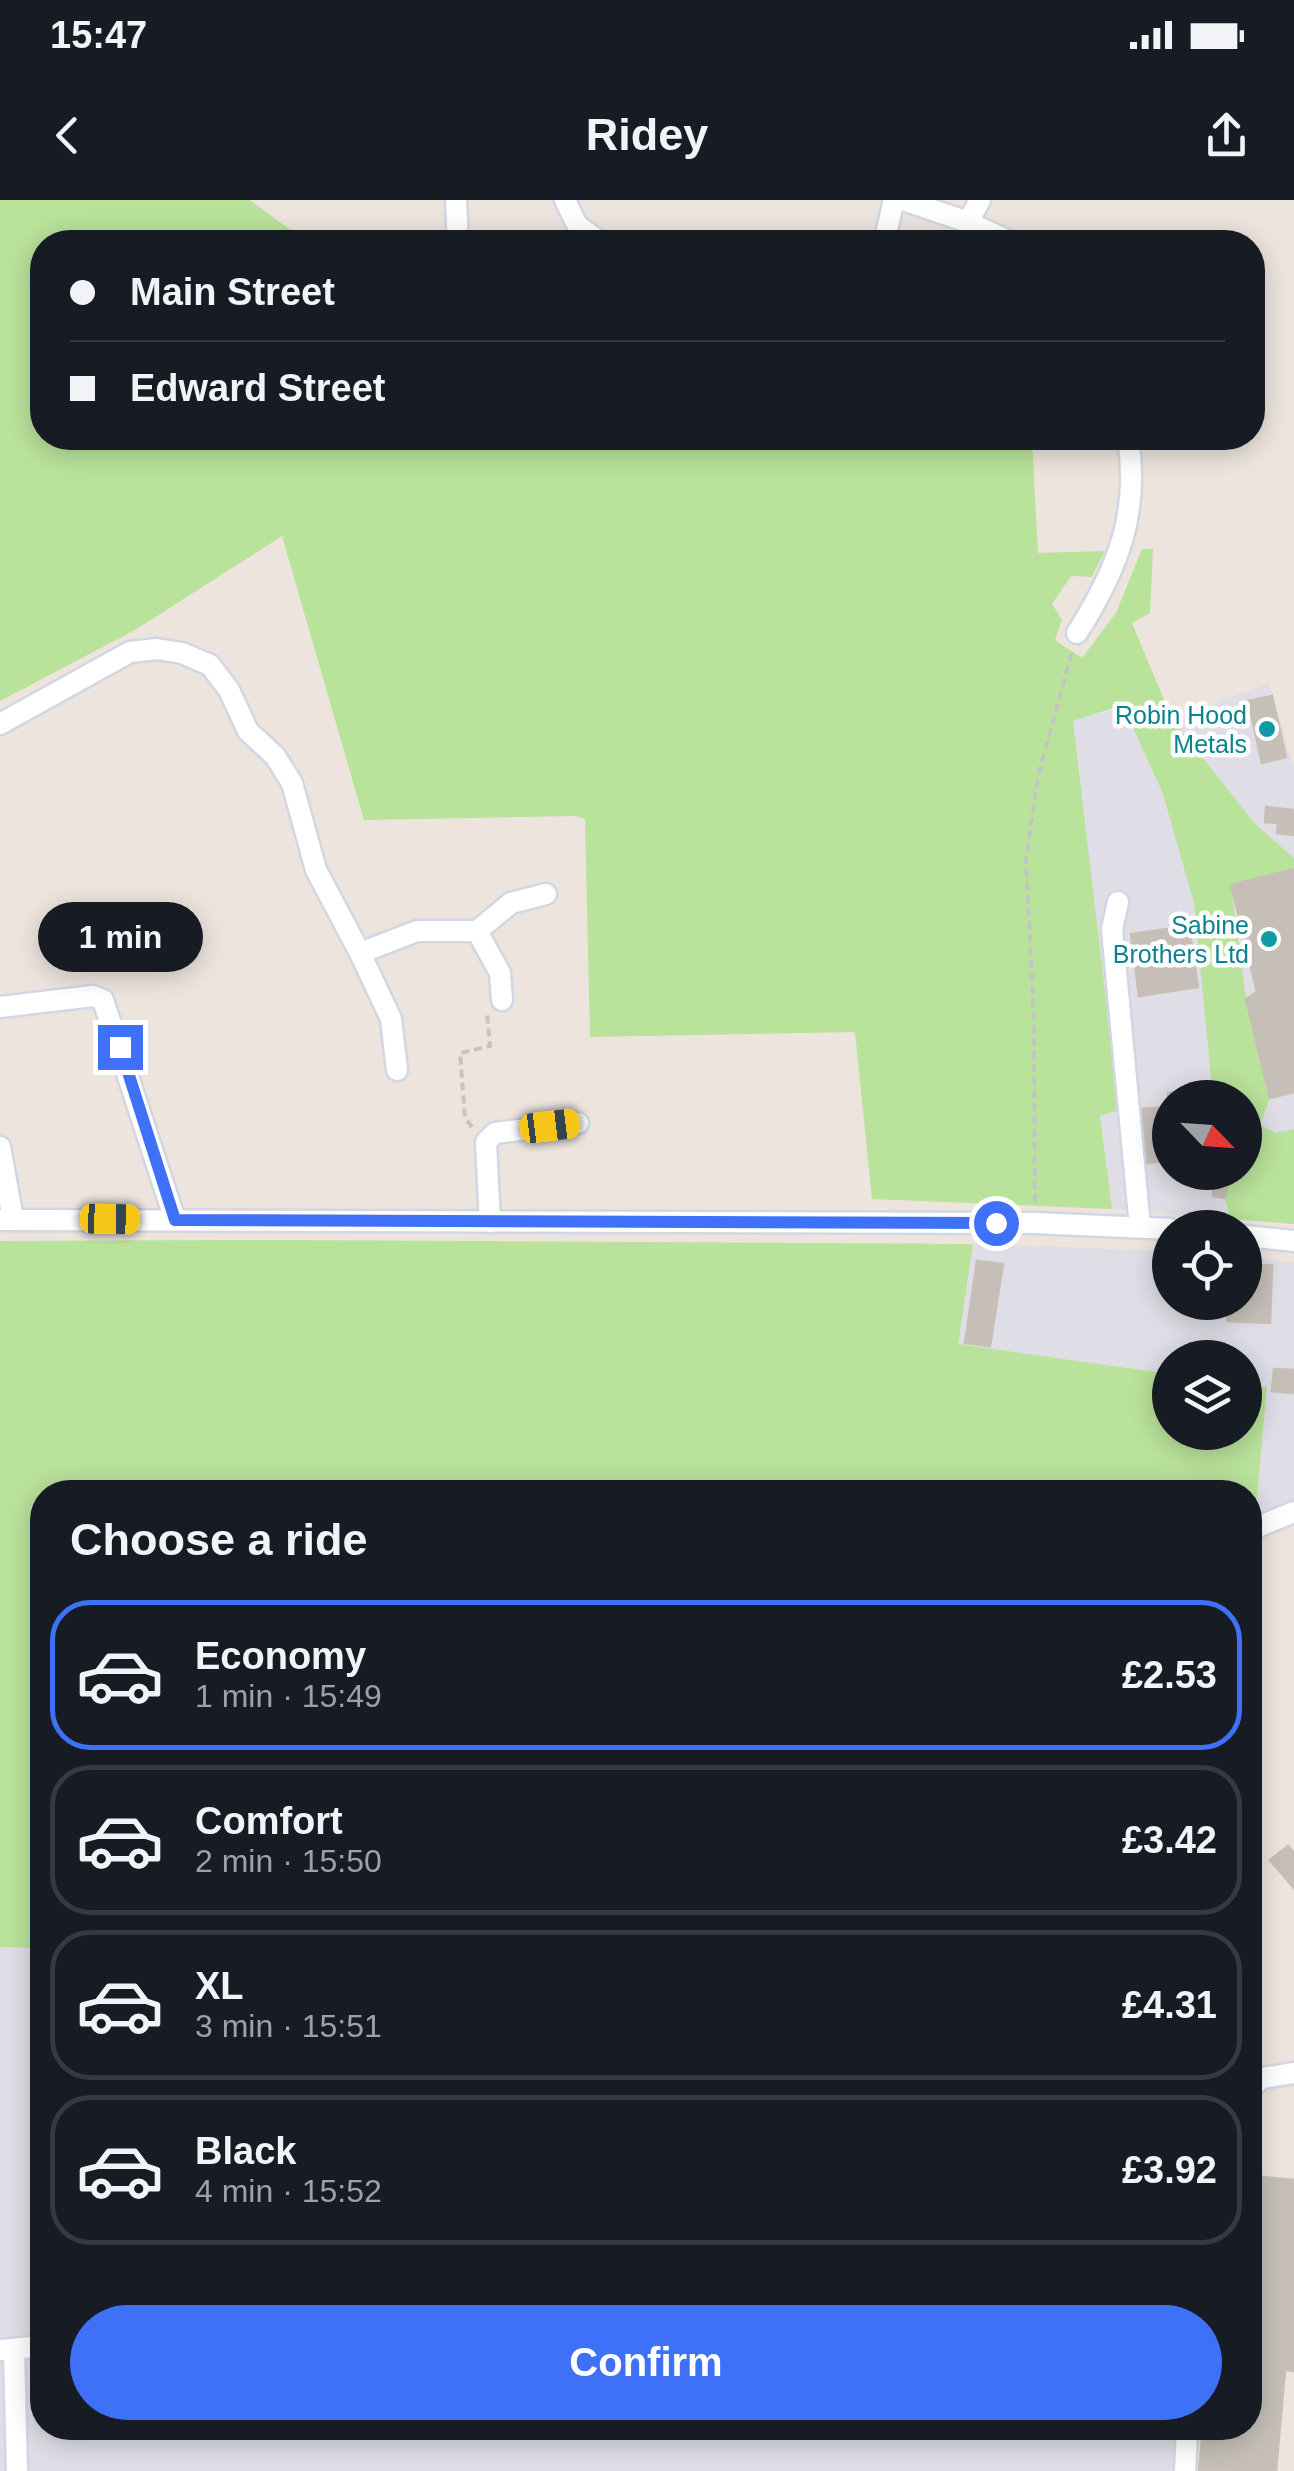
<!DOCTYPE html>
<meta charset="utf-8">
<style>
:root{--surface:#171b24;--page:#242831;--text:#f1f3f6;--muted:#9ea1a6;--line:#363941;--accent:#3e71f8}
body{margin:0;font-family:Helvetica,sans-serif;background:var(--page);color:var(--text);height:100vh;display:flex;flex-direction:column;font-size:38px;white-space:nowrap}
*{box-sizing:border-box;margin:0}
p{font-size:32px;color:var(--muted)}
.icon{flex:none;width:55px;height:55px;fill:none;stroke:currentColor;stroke-width:2;stroke-linecap:round;stroke-linejoin:round}
.map{position:relative;flex:1;overflow:hidden}
.side{position:absolute;left:30px;top:1280px;width:1232px;height:960px;display:flex;flex-direction:column;background:var(--surface);border-radius:40px;box-shadow:0 5px 25px #0003}
.side>*{flex:none}
.banner{position:absolute;left:30px;top:30px;width:1235px;height:220px;border-radius:40px;box-shadow:0 5px 25px #0003;display:grid;align-content:center;height:220px;padding:0 40px;background:var(--surface)}
.needle{width:65px;rotate:115deg}
.buttons{position:absolute;left:1152px;top:880px;display:grid;gap:20px}
.buttons a{display:grid;place-items:center;width:110px;height:110px;border-radius:50%;background:var(--surface);box-shadow:0 5px 25px #0003;font-size:50px}
.end{position:absolute;width:45px;height:45px;margin:-22px;border:12px solid #3e71f8;background:#fff;box-shadow:0 0 0 5px #fff}
.from{border-radius:50%}
.bubble{position:absolute;height:70px;border-radius:35px;background:var(--surface);box-shadow:0 5px 25px #0003;font-size:32px;font-weight:700;line-height:70px;text-align:center}
.car{position:absolute;width:30px;height:60px;margin:-30px -15px;border-radius:12px;box-shadow:0 0 8px 2px #0007;background:linear-gradient(#f5c518 24%,#345 0 40%,#f5c518 0 76%,#345 0 86%,#f5c518 0)}
.banner b{display:flex;align-items:center;gap:35px;height:95px;font-size:38px}
.banner b+b{border-top:2px solid var(--line)}
.banner i{width:25px;height:25px;background:var(--text)}
ul{padding:0;list-style:none}
li{display:flex;align-items:center;gap:30px;height:150px;margin:0 20px 15px;padding:0 20px;border:5px solid var(--line);border-radius:40px}
li div{flex:1}
li b{display:block;font-size:38px}
li em{font-style:normal;font-weight:700}
li.current{border-color:var(--accent)}
li>.icon{width:90px;height:90px;stroke-width:1.5}
h2{padding:0 40px;font-size:45px;line-height:120px}
.primary-button{display:flex;gap:20px;margin-top:auto;padding:20px 40px}
.primary-button a{flex:1;height:115px;border-radius:60px;background:var(--accent);color:#fff;font-size:40px;font-weight:700;line-height:115px;text-align:center}
.status{display:flex;justify-content:space-between;align-items:center;height:70px;padding:0 50px;background:var(--surface);direction:ltr}
.status svg{height:28px;fill:currentColor}
header{display:flex;justify-content:space-between;align-items:center;height:130px;padding:0 40px;background:var(--surface);font-size:45px;font-weight:700}
.map>svg:first-child{display:block}
.industrial{fill:#dfdde5;fill-rule:evenodd}
.green{fill:#b9e29a}
.building{fill:#c5bfb8;stroke:#c8c0b6;stroke-width:2.5}
.lines{fill:none;stroke-linecap:round;stroke-linejoin:round}
.minor-casing{stroke:#d2d7e3;stroke-width:25}
.path{stroke:#c4c4c4;stroke-width:4;stroke-dasharray:8 5;stroke-linecap:butt}
.minor{stroke:#fff;stroke-width:20}
.route{stroke:#3e71f8;stroke-width:12}
.culture-dot{fill:#0f9aa8;stroke:#fff;stroke-width:4}
.labels{text-anchor:middle;dominant-baseline:central;stroke-width:9;stroke-linejoin:round;paint-order:stroke}
.culture-label{font-size:25px;fill:#0d838f;stroke:#fff;text-anchor:end}
</style>
<div class="status"><b>15:47</b><svg viewBox="0 0 49 12"><path d="M0 12V9h3v3zM5 12V6h3v6zM10 12V3h3v9zM15 12V0h3v12zM26 1h20v11H26zM47 4h2v5h-2z"/></svg></div>
<header><svg class="icon" aria-label="back" viewBox="0 0 24 24"><path d="M15 5l-7 7 7 7"/></svg>Ridey<svg class="icon" aria-label="share" viewBox="0 0 24 24"><path d="M12 15V3M7 8l5-5 5 5M5 13v7h14v-7"/></svg></header>
<div class="map">
<svg width="1294" height="2271" viewBox="0 0 1294 2271">
<rect width="100%" height="100%" fill="#ece4dd"/>
<g class="industrial">
<path d="M 1269,483 L 1294,569 L 1294,1024 L 1112,1009 L 1100,916 L 1118,910 L 1073,520 L 1139,504 L 1172,519 ZM 1170,898 L 1245,898 L 1245,972 L 1170,972 Z"/>
<polygon points="973,1044 1170,1051 1170,1102 1245,1102 1245,1056 1294,1063 1294,1315 1256,1306 1267,1188 1245,1184 1245,1158 1170,1158 1170,1174 957,1144"/>
<polygon points="0,1747 42,1748 42,2228 1184,2228 1182,2271 0,2271"/>
</g>
<g class="green">
<polygon points="0,0 250,0 307,42 42,42 42,238 1032,238 1038,353 1105,351 1092,377 1071,376 1052,404 1062,420 1055,440 1082,458 1116,413 1142,349 1153,349 1150,413 1132,423 1172,519 1255,624 1294,658 1294,669 1231,686 1246,799 1270,898 1260,925 1276,933 1294,929 1294,1024 1230,1019 1225,998 1229,973 1245,972 1245,898 1213,897 1194,703 1163,594 1123,505 1073,521 1119,910 1100,916 1112,1009 872,999 855,832 590,837 585,619 576,616 364,620 282,336 135,430 0,501"/>
<polygon points="272,1040 973,1044 958,1144 1170,1174 1170,1232 1245,1232 1245,1184 1267,1187 1256,1306 1250,1311 1250,1292 42,1292 42,1748 0,1747 0,1041"/>
</g>
<g class="building">
<polygon points="1272,496 1286,557 1262,563 1248,501"/>
<polygon points="1266,607 1294,610 1294,635 1277,633 1278,623 1265,622"/>
<polygon points="1294,669 1294,892 1270,898 1246,799 1257,792 1231,685"/>
<polygon points="1189,726 1198,787 1139,796 1131,734"/>
<polygon points="1211,890 1211,898 1170,898 1170,927 1168,893"/>
<polygon points="1169,907 1170,961 1145,963 1141,909"/>
<polygon points="1215,972 1229,972 1225,998 1213,996"/>
<polygon points="977,1061 1003,1064 990,1146 965,1143"/>
<polygon points="1245,1065 1272,1065 1270,1123 1227,1121 1227,1102 1245,1102"/>
<polygon points="1274,1169 1294,1170 1294,1193 1272,1191"/>
<polygon points="1288,1646 1294,1653 1294,1688 1270,1660"/>
<polygon points="1250,1976 1294,1980 1294,2171 1285,2170 1276,2271 1199,2271 1203,2228 1250,2228"/>
</g>
<g class="lines">
<g class="minor-casing">
<g id="minor">
<polyline points="456,0 458,42"/>
<polyline points="565,0 577,25 600,42"/>
<polyline points="903,0 968,22 1011,42"/>
<polyline points="968,22 980,0"/>
<polyline points="884,42 894,0"/>
<path d="M 1077,433 C 1117,370 1140,314 1128,238"/>
<polyline points="0,524 130,452 157,449 182,453 210,465 229,490 248,531 275,556 292,583 316,670 360,753 417,731 477,731"/>
<polyline points="1118,702 1112,729 1140,1027"/>
<polyline points="360,753 391,819 397,870"/>
<polyline points="502,800 500,773 477,731 511,703 546,694"/>
<polyline points="0,807 93,796 103,800 175,1020"/>
<polyline points="0,947 13,1019"/>
<polyline points="0,1020 1035,1023 1170,1029"/>
<polyline points="490,1022 486,942 495,933 578,923"/>
<polyline points="1245,1036 1294,1041"/>
<polyline points="1250,1330 1294,1312"/>
<polyline points="1250,1889 1262,1878 1294,1873"/>
<polyline points="14,2149 17,2271"/>
<polyline points="2,2150 42,2146"/>
<polyline points="1185,2271 1187,2228"/>
</g>
</g>
<g class="path">
<polyline points="472,927 465,918 460,853 490,846 487,814"/>
<polyline points="1035,1002 1034,819 1026,660 1038,576 1072,452"/>
</g>
<use href="#minor" class="minor"/>
</g>
<g class="lines">
<polyline class="route" points="120,847 175,1020 996,1023"/>
</g>
<g class="culture-dot">
<circle cx="1267" cy="529" r="10"/>
<circle cx="1269" cy="739" r="10"/>
</g>
<g class="labels">
<g class="culture-label">
<text x="1247" y="515">Robin Hood<tspan x="1247" dy="29">Metals</tspan></text>
<text x="1249" y="725">Sabine<tspan x="1249" dy="29">Brothers Ltd</tspan></text>
</g>
</g>
</svg>
<div class="buttons">
<a><svg class="needle" viewBox="-14 -14 28 28"><path d="M0-13l5 13h-10z" fill="#e53935"/><path d="M0 13l5-13h-10z" fill="#9ea1a6"/></svg></a>
<a><svg class="icon" aria-label="locate" viewBox="0 0 24 24"><circle cx="12" cy="12" r="6"/><path d="M12 2v4M12 18v4M2 12h4M18 12h4"/></svg></a>
<a><svg class="icon" aria-label="layers" viewBox="0 0 24 24"><path d="M12 4l9 5-9 5-9-5zM3 14l9 5 9-5"/></svg></a>
</div>
<i class="end from" style="left:996px;top:1023px"></i>
<i class="end" style="left:120px;top:847px"></i>
<div class="bubble" style="left:38px;top:702px;width:165px">1 min</div>
<i class="car" style="left:550px;top:926px;rotate:83deg"></i>
<i class="car" style="left:110px;top:1019px;rotate:91deg"></i>
<div class="banner">
<b><i class="from"></i>Main Street</b>
<b><i></i>Edward Street</b>
</div>
<section class="side">
<h2>Choose a ride</h2>
<ul>
<li class="current"><svg class="icon" aria-label="car" viewBox="0 0 24 24"><path d="M5 17H2v-5l4-1 3-4h7l3 4 3 1v5h-3M9 17h6M6 11h13"/><circle cx="7" cy="17" r="2"/><circle cx="17" cy="17" r="2"/></svg><div><b>Economy</b><p>1 min · 15:49</p></div><em>£2.53</em></li>
<li><svg class="icon" aria-label="car" viewBox="0 0 24 24"><path d="M5 17H2v-5l4-1 3-4h7l3 4 3 1v5h-3M9 17h6M6 11h13"/><circle cx="7" cy="17" r="2"/><circle cx="17" cy="17" r="2"/></svg><div><b>Comfort</b><p>2 min · 15:50</p></div><em>£3.42</em></li>
<li><svg class="icon" aria-label="car" viewBox="0 0 24 24"><path d="M5 17H2v-5l4-1 3-4h7l3 4 3 1v5h-3M9 17h6M6 11h13"/><circle cx="7" cy="17" r="2"/><circle cx="17" cy="17" r="2"/></svg><div><b>XL</b><p>3 min · 15:51</p></div><em>£4.31</em></li>
<li><svg class="icon" aria-label="car" viewBox="0 0 24 24"><path d="M5 17H2v-5l4-1 3-4h7l3 4 3 1v5h-3M9 17h6M6 11h13"/><circle cx="7" cy="17" r="2"/><circle cx="17" cy="17" r="2"/></svg><div><b>Black</b><p>4 min · 15:52</p></div><em>£3.92</em></li>
</ul>
<div class="primary-button"><a>Confirm</a></div>
</section>
</div>
